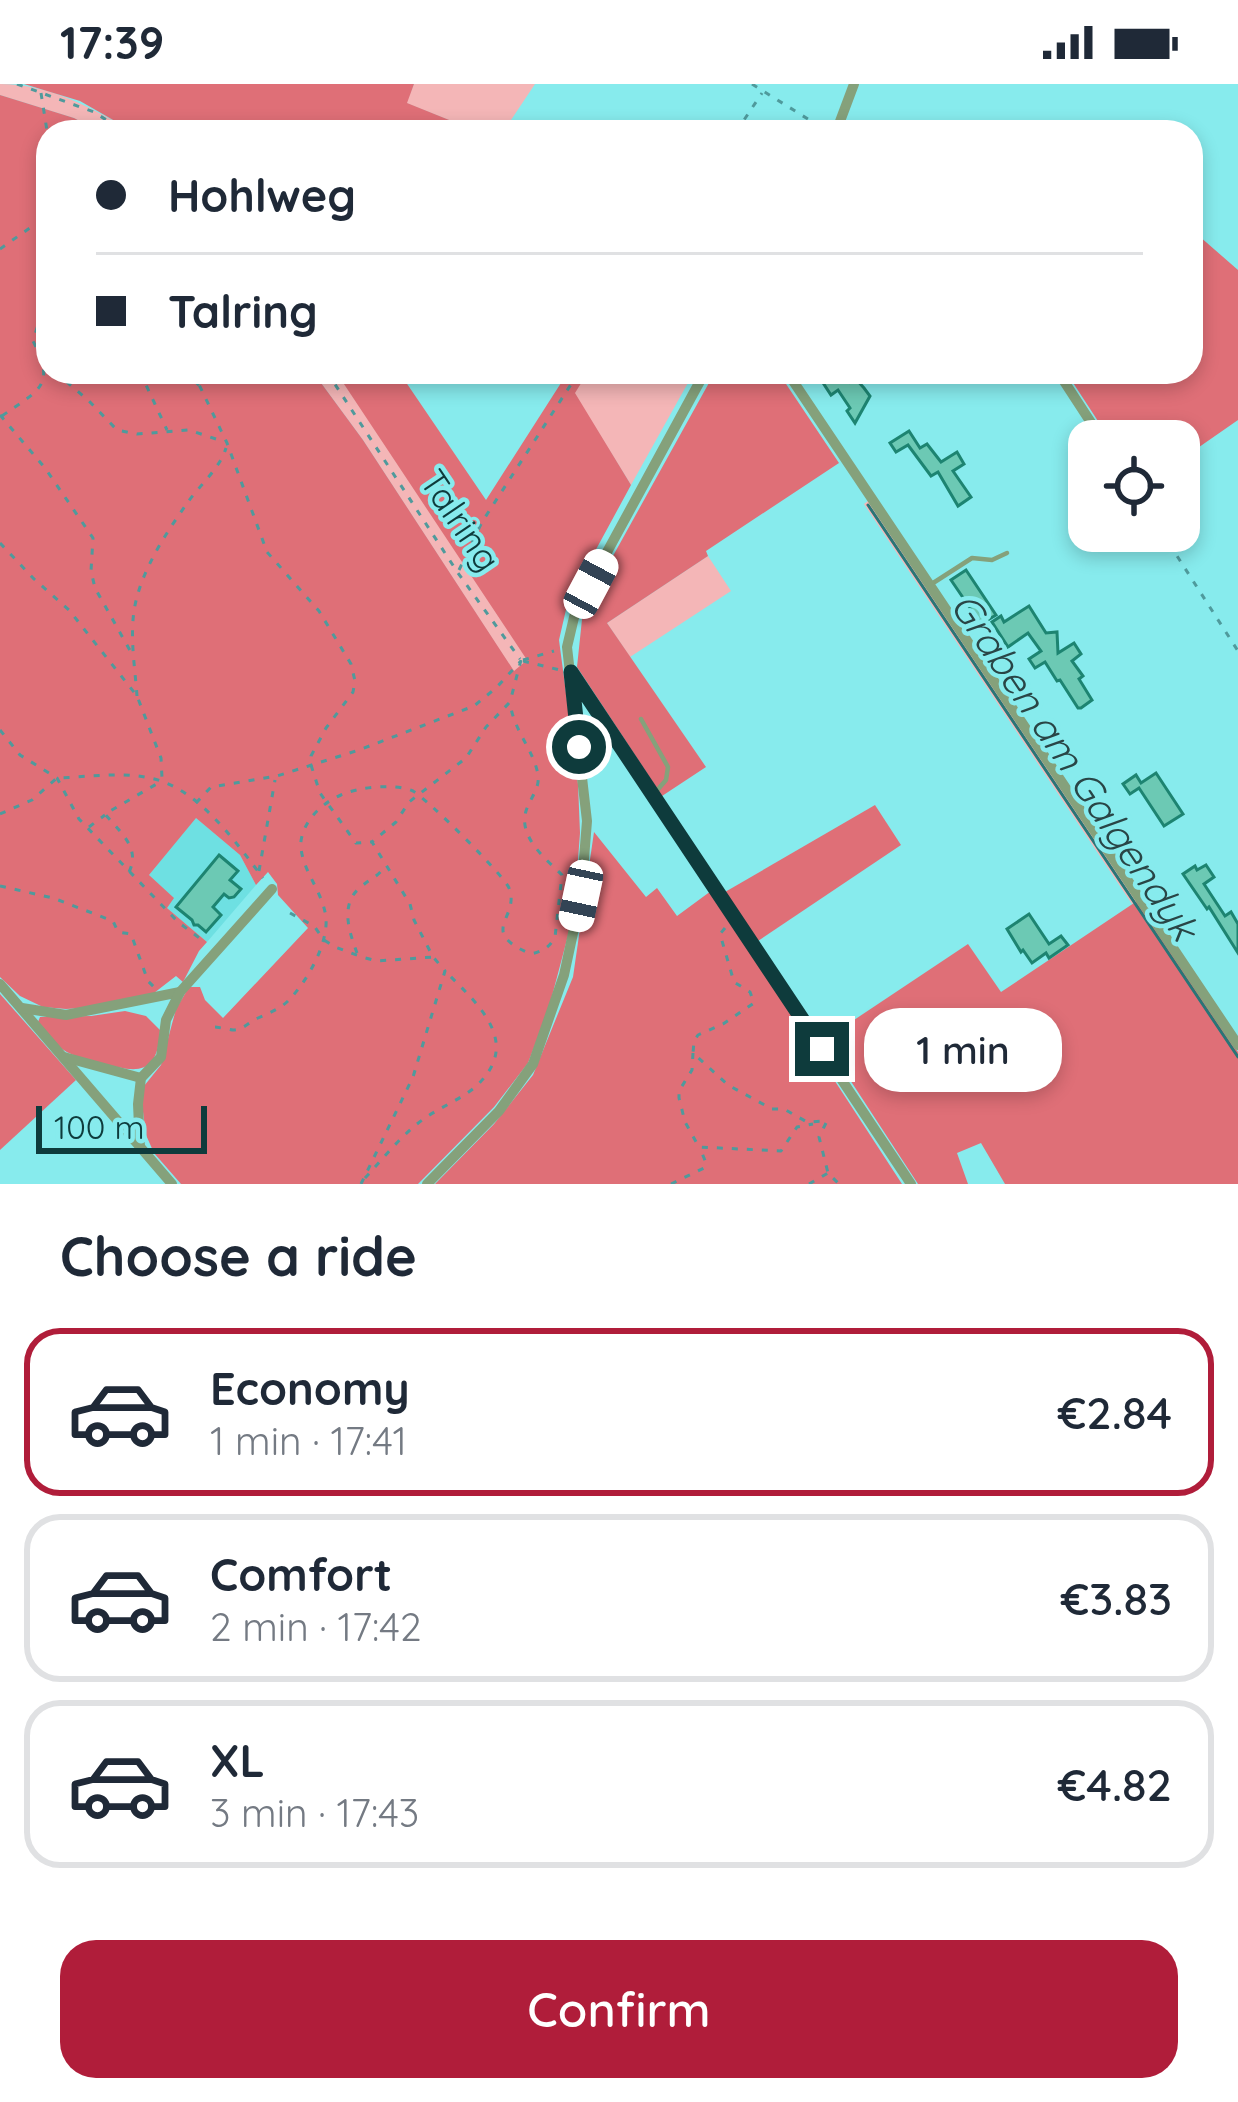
<!DOCTYPE html>
<meta charset="utf-8">
<style>
:root{--surface:#fff;--page:#f6f6f7;--text:#1f2937;--muted:#747a83;--line:#e0e1e3;--accent:#b01d3a}
body{margin:0;font-family:Quicksand,sans-serif;background:var(--page);color:var(--text);height:100vh;display:flex;flex-direction:column;font-size:45px;white-space:nowrap}
*{box-sizing:border-box;margin:0}
p{font-size:39px;color:var(--muted)}
.icon{flex:none;width:66px;height:66px;fill:none;stroke:currentColor;stroke-width:2;stroke-linecap:round;stroke-linejoin:round}
.map{position:relative;height:1100px;overflow:hidden}
.sheet{display:flex;flex-direction:column;background:var(--surface);flex:1}
.sheet>*{flex:none}
.hud{position:absolute;left:36px;top:36px;width:1167px;height:264px;border-radius:36px;box-shadow:0 6px 18px #0003;display:grid;align-content:center;height:264px;padding:0 60px;background:var(--surface)}
.controls{position:absolute;left:1068px;top:336px;display:grid;gap:24px}
.controls a{display:grid;place-items:center;width:132px;height:132px;border-radius:24px;background:var(--surface);box-shadow:0 6px 18px #0003;font-size:60px}
.scale{position:absolute;left:36px;bottom:30px;width:171px;box-sizing:border-box;padding-left:12px;border:6px solid #0e3b3c;border-top:0;font-size:33px;line-height:42px;white-space:nowrap;color:#0e3b3c;-webkit-text-stroke:9px #87ebed;paint-order:stroke}
.end{position:absolute;width:54px;height:54px;margin:-27px;border:15px solid #0e3b3c;background:#fff;box-shadow:0 0 0 6px #fff}
.from{border-radius:50%}
.bubble{position:absolute;height:84px;border-radius:36px;background:var(--surface);box-shadow:0 6px 18px #0003;font-size:39px;font-weight:600;line-height:84px;text-align:center}
.car{position:absolute;width:36px;height:72px;margin:-36px -18px;border-radius:15px;box-shadow:0 0 9px 3px #0007;background:linear-gradient(#fff 24%,#345 0 40%,#fff 0 76%,#345 0 86%,#fff 0)}
.hud b{display:flex;align-items:center;gap:42px;height:114px;font-size:45px}
.hud b+b{border-top:3px solid var(--line)}
.hud i{width:30px;height:30px;background:var(--text)}
ul{padding:0;list-style:none}
li{display:flex;align-items:center;gap:36px;height:168px;margin:0 24px 18px;padding:0 36px;border:6px solid var(--line);border-radius:36px}
li div{flex:1}
li b{display:block;font-size:45px}
li em{font-style:normal;font-weight:600}
li.on{border-color:var(--accent)}
li>.icon{width:108px;height:108px;stroke-width:1.5}
h2{padding:0 60px;font-size:54px;line-height:144px}
.button{display:flex;gap:24px;margin-top:auto;padding:24px 60px}
.button a{flex:1;height:138px;border-radius:36px;background:var(--accent);color:#fff;font-size:48px;font-weight:600;line-height:138px;text-align:center}
.status{display:flex;justify-content:space-between;align-items:center;height:84px;padding:0 60px;background:var(--surface);direction:ltr}
.status svg{height:33px;fill:currentColor}
.map>svg:first-child{display:block}
.built{fill:#6ee0e2}
.green{fill:#f4b6b7}
.forest{fill:#df6f77}
.lines{fill:none;stroke-linecap:round;stroke-linejoin:round}
.stream{stroke:#297577;stroke-width:3}
.building{fill:#6cc9b4;stroke:#1d8471;stroke-width:3}
.path{stroke:#4f9a9c;stroke-width:3;stroke-dasharray:6 9;stroke-linecap:butt}
.lane{stroke:#85a17b;stroke-width:4.5}
.street{stroke:#85a17b;stroke-width:10}
.route{stroke:#0e3b3c;stroke-width:15}
.labels{text-anchor:middle;dominant-baseline:central;stroke-width:9;stroke-linejoin:round;paint-order:stroke}
.street-label{font-size:36px;fill:#0e3b3c;stroke:#87ebed}
.water-label{font-size:39px;font-style:italic;fill:#294546;stroke:#87ebed}
</style>
<div class="status"><b>17:39</b><svg viewBox="0 0 49 12"><path d="M0 12V9h3v3zM5 12V6h3v6zM10 12V3h3v9zM15 12V0h3v12zM26 1h20v11H26zM47 4h2v5h-2z"/></svg></div>
<div class="map">
<svg width="1238" height="1100" viewBox="0 0 1238 1100">
<rect width="100%" height="100%" fill="#87ebed"/>
<polygon class="built" points="195,733 240,771 256,801 207,858 167,824 149,791"/>
<g class="green">
<path d="M 0,0 C 50,0 91,24 134,48 L 100,48 L 74,34 L 0,11 Z"/>
<polygon points="414,0 535,0 503,48 479,48 406,19"/>
<polygon points="313,288 336,288 340,293 528,576 514,588 363,356"/>
<polygon points="588,288 694,288 631,401 574,309"/>
<polygon points="868,417 1137,817 1132,820 864,420"/>
<polygon points="708,472 731,507 630,573 607,539"/>
</g>
<g class="forest">
<polygon points="24,0 414,0 407,19 479,48 134,48 80,17"/>
<polygon points="0,11 74,34 100,48 48,48 48,288 313,288 363,356 514,587 527,576 336,288 399,288 486,416 568,288 588,288 575,309 631,401 568,517 559,556 578,700 580,749 574,829 548,927 528,979 494,1023 418,1100 181,1100 154,1069 146,1051 142,1020 144,1002 161,981 176,925 189,903 200,903 205,916 223,934 308,844 278,811 277,800 268,788 256,801 240,771 196,734 149,791 174,814 167,824 207,858 199,867 183,898 176,892 154,909 96,923 66,925 43,923 20,912 0,893"/>
<polygon points="1191,145 1238,186 1238,336 1179,377 1179,357 1111,357 1066,288 1191,288"/>
<polygon points="715,288 778,288 839,379 706,467 708,472 607,539 706,683 662,712 577,583 583,526"/>
<polygon points="875,721 901,761 758,857 725,808"/>
<polygon points="594,748 646,813 657,804 677,832 711,807 902,1100 435,1100 494,1040 533,991 573,893"/>
<polygon points="1137,817 1238,968 1238,1100 1005,1100 981,1059 957,1069 968,1100 918,1100 824,956 968,860 1001,908"/>
<polygon points="0,910 76,996 0,1066"/>
<path d="M 125,927 L 146,932 L 160,946 C 158,992 137,989 101,979 C 86,975 69,972 57,961 C 50,954 44,946 38,938 L 40,933 L 91,932 Z"/>
</g>
<g class="lines">
<polyline class="stream" points="868,421 1238,973"/>
</g>
<g class="building">
<polygon points="816,288 843,288 850,298 855,294 864,304 870,312 855,339 847,327 850,324 838,306 831,311"/>
<polygon points="909,347 920,364 927,360 941,378 957,368 964,380 953,387 971,413 958,422 938,388 931,392 908,361 896,368 890,359"/>
<polygon points="966,486 996,531 981,540 951,496"/>
<polygon points="1029,522 1046,549 1057,548 1058,569 1074,559 1081,570 1072,577 1083,592 1079,595 1092,616 1081,624 1078,624 1060,596 1057,597 1045,578 1035,584 1029,575 1041,567 1028,549 1008,563 992,538 1001,532 1004,538"/>
<polygon points="1156,689 1183,730 1164,742 1139,704 1130,710 1123,700 1136,691 1141,699"/>
<polygon points="219,771 238,787 230,796 241,805 234,813 229,814 224,810 213,823 221,831 206,848 198,841 194,841 192,836 176,823"/>
<polygon points="1206,781 1214,793 1204,800 1225,832 1231,828 1238,840 1238,869 1209,823 1207,825 1183,790 1195,782 1197,786"/>
<polygon points="1029,830 1049,860 1061,852 1068,861 1049,874 1046,869 1032,879 1023,866 1021,868 1007,845"/>
</g>
<g class="lines">
<g class="path">
<polyline points="17,0 94,28 125,48"/>
<polyline points="752,0 827,47"/>
<polyline points="41,9 48,53"/>
<polyline points="736,48 762,9"/>
<polyline points="0,165 48,131"/>
<polyline points="48,277 45,280 48,282"/>
<polyline points="55,288 88,316 117,346 137,350 189,346 222,357"/>
<polyline points="140,288 167,346"/>
<polyline points="184,288 199,301"/>
<polyline points="193,288 227,359 267,468 319,527 351,580 355,597 353,608 326,644 311,672 311,681 320,709 356,759 372,758"/>
<polyline points="327,288 458,489 520,575"/>
<polyline points="0,331 45,384 93,454 91,487 95,504 132,570"/>
<path d="M 2,332 C 38,306 57,303 33,257 L 48,209"/>
<polyline points="1161,447 1238,567"/>
<polyline points="0,459 34,495 69,526 137,612 161,674 162,694"/>
<polyline points="459,486 482,438 579,288"/>
<polyline points="523,576 554,567"/>
<polyline points="523,577 560,586"/>
<path d="M 137,612 C 135,584 130,555 134,527 C 140,488 166,449 188,418 C 200,401 220,384 226,364"/>
<polyline points="0,646 20,671 57,694 79,735 178,838 206,859"/>
<polyline points="196,719 211,703 277,692 359,666 474,622 496,604 520,578"/>
<path d="M 0,730 L 32,716 L 57,694 C 90,693 129,686 161,697 C 203,711 238,761 263,794"/>
<polyline points="89,743 105,731"/>
<polyline points="259,787 275,696"/>
<path d="M 129,788 C 141,764 120,748 105,730 L 160,698"/>
<polyline points="0,802 53,814 113,837 118,848 131,850 148,897 154,903"/>
<polyline points="290,829 314,842 324,856 335,863 362,873 377,877 433,873 414,836 410,820 372,758 396,738 409,718 466,674 486,643 510,618 521,576"/>
<polyline points="725,844 720,850 734,898 750,908 754,919 723,940 698,951 694,957 693,969 728,1001 772,1025 784,1025 807,1038 827,1037"/>
<path d="M 357,869 C 349,847 339,819 362,802 C 371,794 378,793 385,782"/>
<path d="M 215,943 C 217,943 232,946 233,946 C 243,946 249,938 258,934 C 269,929 280,925 289,916 C 307,897 328,861 326,834 C 323,806 299,784 301,757 C 304,736 322,719 341,711 C 359,703 394,699 413,707 C 426,714 504,791 509,804 C 521,834 476,847 531,870 C 543,867 549,864 555,853 L 562,791 C 546,775 518,753 526,727 C 530,714 540,705 538,691 C 534,666 513,646 510,618"/>
<polyline points="693,969 692,986 679,1007 679,1014 685,1038 699,1063 781,1067 797,1043 813,1040"/>
<polyline points="826,1039 819,1053 828,1089 839,1100"/>
<path d="M 365,1094 C 384,1074 402,1050 425,1034 C 441,1023 459,1016 474,1004 C 524,960 479,921 445,887"/>
<polyline points="361,1100 413,993 445,887 434,874"/>
<polyline points="671,1100 704,1084 706,1079 700,1064"/>
<polyline points="809,1100 828,1089"/>
</g>
<g class="lane">
<polyline points="930,501 972,474 992,476 1007,469"/>
<polyline points="641,635 668,683 666,696 653,711"/>
</g>
<g class="street">
<polyline points="836,48 854,0"/>
<polyline points="787,288 1238,961"/>
<polyline points="1058,288 1103,357"/>
<polyline points="574,593 911,1100"/>
<polyline points="0,900 172,1100"/>
<polyline points="22,924 66,931 180,908"/>
<polyline points="64,973 141,994"/>
<polyline points="140,1064 138,1020 141,994 161,973 166,936 180,908 272,805"/>
<polyline points="427,1100 499,1027 533,980 564,891 581,812 587,737 567,563 576,525 705,288"/>
</g>
</g>
<g class="lines">
<polyline class="route" points="579,663 571,588 822,965"/>
</g>
<g class="labels">
<g class="street-label">
<text transform="translate(461 436) rotate(56)">Talring</text>
</g>
<g class="water-label">
<text transform="translate(1075 682) rotate(56)">Graben am Galgendyk</text>
</g>
</g>
</svg>
<div class="controls">
<a><svg class="icon" aria-label="locate" viewBox="0 0 24 24"><circle cx="12" cy="12" r="6"/><path d="M12 2v4M12 18v4M2 12h4M18 12h4"/></svg></a>
</div>
<div class="scale">100 m</div>
<i class="end from" style="left:579px;top:663px"></i>
<i class="end" style="left:822px;top:965px"></i>
<div class="bubble" style="left:864px;top:924px;width:198px">1 min</div>
<i class="car" style="left:591px;top:500px;rotate:28deg"></i>
<i class="car" style="left:581px;top:812px;rotate:192deg"></i>
<div class="hud">
<b><i class="from"></i>Hohlweg</b>
<b><i></i>Talring</b>
</div>
</div>
<section class="sheet">
<h2>Choose a ride</h2>
<ul>
<li class="on"><svg class="icon" aria-label="car" viewBox="0 0 24 24"><path d="M5 17H2v-5l4-1 3-4h7l3 4 3 1v5h-3M9 17h6M6 11h13"/><circle cx="7" cy="17" r="2"/><circle cx="17" cy="17" r="2"/></svg><div><b>Economy</b><p>1 min · 17:41</p></div><em>€2.84</em></li>
<li><svg class="icon" aria-label="car" viewBox="0 0 24 24"><path d="M5 17H2v-5l4-1 3-4h7l3 4 3 1v5h-3M9 17h6M6 11h13"/><circle cx="7" cy="17" r="2"/><circle cx="17" cy="17" r="2"/></svg><div><b>Comfort</b><p>2 min · 17:42</p></div><em>€3.83</em></li>
<li><svg class="icon" aria-label="car" viewBox="0 0 24 24"><path d="M5 17H2v-5l4-1 3-4h7l3 4 3 1v5h-3M9 17h6M6 11h13"/><circle cx="7" cy="17" r="2"/><circle cx="17" cy="17" r="2"/></svg><div><b>XL</b><p>3 min · 17:43</p></div><em>€4.82</em></li>
</ul>
<div class="button"><a>Confirm</a></div>
</section>
